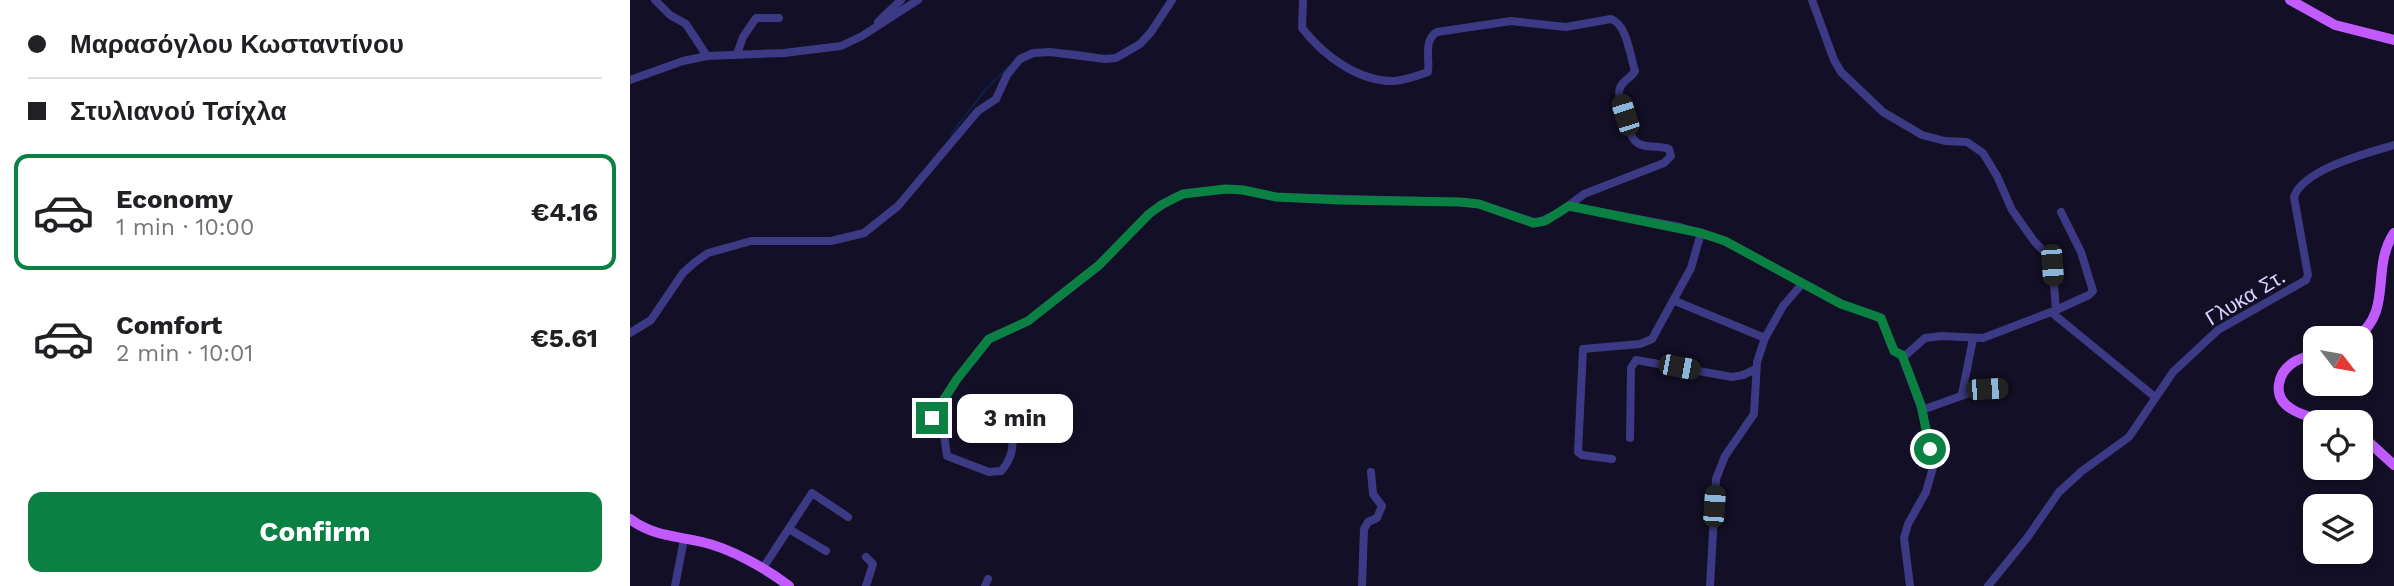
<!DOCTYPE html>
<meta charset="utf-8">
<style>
:root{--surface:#fff;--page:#f6f6f6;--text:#202124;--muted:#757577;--line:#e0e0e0;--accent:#0b8043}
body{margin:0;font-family:"Work Sans",sans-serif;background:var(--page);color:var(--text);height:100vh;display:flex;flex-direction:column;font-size:26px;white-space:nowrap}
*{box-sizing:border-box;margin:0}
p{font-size:23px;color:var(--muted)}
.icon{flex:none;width:38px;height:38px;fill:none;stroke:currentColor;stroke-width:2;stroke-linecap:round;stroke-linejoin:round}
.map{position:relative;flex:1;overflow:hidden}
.panel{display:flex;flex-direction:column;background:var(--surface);width:630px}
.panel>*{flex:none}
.top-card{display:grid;align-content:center;height:154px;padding:0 28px;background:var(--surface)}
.needle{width:46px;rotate:121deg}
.tools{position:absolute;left:1673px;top:326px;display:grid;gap:14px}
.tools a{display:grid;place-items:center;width:70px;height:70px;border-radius:14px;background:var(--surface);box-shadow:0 4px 10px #0003;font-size:35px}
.end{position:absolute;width:32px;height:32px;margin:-16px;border:9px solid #0b8043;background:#fff;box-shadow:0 0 0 4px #fff}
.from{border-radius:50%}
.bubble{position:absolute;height:49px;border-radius:14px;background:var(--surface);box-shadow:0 4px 10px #0003;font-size:23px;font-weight:700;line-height:49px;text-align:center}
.car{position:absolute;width:21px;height:42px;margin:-21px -10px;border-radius:9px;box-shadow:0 0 5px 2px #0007;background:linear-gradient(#222 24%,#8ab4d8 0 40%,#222 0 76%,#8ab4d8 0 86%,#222 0)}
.top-card b{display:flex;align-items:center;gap:24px;height:66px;font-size:26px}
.top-card b+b{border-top:2px solid var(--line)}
.top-card i{width:18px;height:18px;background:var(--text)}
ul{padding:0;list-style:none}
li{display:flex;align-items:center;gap:21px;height:116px;margin:0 14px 10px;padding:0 14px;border:4px solid transparent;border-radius:14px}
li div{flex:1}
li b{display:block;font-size:26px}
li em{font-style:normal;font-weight:700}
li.on{border-color:var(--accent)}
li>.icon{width:63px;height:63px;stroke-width:1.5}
.button{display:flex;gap:14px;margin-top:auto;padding:14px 28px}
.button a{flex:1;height:80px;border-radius:14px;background:var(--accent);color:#fff;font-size:28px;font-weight:700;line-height:80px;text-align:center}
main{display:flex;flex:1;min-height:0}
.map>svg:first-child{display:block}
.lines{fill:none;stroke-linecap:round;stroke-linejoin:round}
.stream{stroke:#0c2248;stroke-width:2}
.minor{stroke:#3d3a85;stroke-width:8}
.major{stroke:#c25bff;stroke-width:10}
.route{stroke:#0b8043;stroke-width:9}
.labels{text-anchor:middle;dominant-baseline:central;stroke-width:5;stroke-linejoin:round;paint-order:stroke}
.street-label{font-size:21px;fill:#d9d4ff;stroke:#130f26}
</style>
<main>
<section class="panel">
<div class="top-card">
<b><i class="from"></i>Μαρασόγλου Κωσταντίνου</b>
<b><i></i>Στυλιανού Τσίχλα</b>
</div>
<ul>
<li class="on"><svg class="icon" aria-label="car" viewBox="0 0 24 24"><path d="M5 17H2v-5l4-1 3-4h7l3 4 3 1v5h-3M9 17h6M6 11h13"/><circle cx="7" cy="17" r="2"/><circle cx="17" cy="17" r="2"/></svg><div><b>Economy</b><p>1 min · 10:00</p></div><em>€4.16</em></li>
<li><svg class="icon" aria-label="car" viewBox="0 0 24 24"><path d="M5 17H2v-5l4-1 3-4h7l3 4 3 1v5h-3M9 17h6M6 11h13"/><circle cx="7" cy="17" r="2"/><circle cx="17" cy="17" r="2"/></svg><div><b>Comfort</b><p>2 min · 10:01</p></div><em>€5.61</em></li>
</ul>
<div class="button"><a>Confirm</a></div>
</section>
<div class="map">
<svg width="1764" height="586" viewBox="0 0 1764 586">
<rect width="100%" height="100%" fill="#130f26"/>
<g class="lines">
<g class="stream">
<polyline points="438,50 464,54"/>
<polyline points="321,134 356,89 378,67"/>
</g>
<g class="minor">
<polyline points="25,0 40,15 56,24 77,56"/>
<polyline points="1182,0 1204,60 1211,72 1253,112 1292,135 1315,141 1337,142 1353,153 1367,176 1382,210 1404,241 1422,260 1426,310"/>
<polyline points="248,22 271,0"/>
<polyline points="107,54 113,37 126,18 149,18"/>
<polyline points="0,80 53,61 77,56 154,53 211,46 232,36 288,0"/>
<polyline points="939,206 1050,227 1095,241 1211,304 1247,316 1252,321 1264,351 1272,356 1277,354 1295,338 1312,336 1353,338 1421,312 1525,397"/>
<polyline points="1045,301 1135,338"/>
<polyline points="1424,311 1459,295 1463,291 1451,252 1431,212"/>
<polyline points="0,333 21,320 53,273 64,263 78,253 121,241 201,241 234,233 268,206 348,111 366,99 377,75 390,59 403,53 420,52 475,59 486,58 510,44 521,32 542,0"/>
<polyline points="1272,356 1292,410 1304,464 1296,492 1278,524 1274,538 1280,586"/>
<polyline points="1332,394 1343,339"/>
<polyline points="1292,410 1345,391 1372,388"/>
<path d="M 383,430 C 383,446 383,458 371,471 L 359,472 L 317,456 L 314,435 L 303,424 L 302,418 L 327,379 L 358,339 L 398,321 L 469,266 L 519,214 L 543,198 L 553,194 L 596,189 L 613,190 L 646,197 L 830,202 L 849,204 L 907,223 L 929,213 L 954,194 L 1034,163 L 1041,156 L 1039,149 C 1029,145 1014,149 1006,142 C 999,136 986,95 990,88 C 993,80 1001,78 1005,71 C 1000,56 997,24 981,19 L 936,27 L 881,21 L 807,32 C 793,40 800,59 798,72 C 787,76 776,80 765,81 C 728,82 693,55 672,28 L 673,0"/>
<polyline points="1000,438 1001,368 1006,360 1102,377 1113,375 1126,369"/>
<polyline points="982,459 952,455 948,452 953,349 1010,344 1022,339 1061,268 1071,233"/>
<polyline points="159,529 196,551"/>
<polyline points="236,557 243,564 236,586"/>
<polyline points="133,568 182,493 218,517"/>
<polyline points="45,586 54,539"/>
<polyline points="355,586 358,579"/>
<polyline points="732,586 734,529 738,522 747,518 752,506 743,494 741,472"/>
<polyline points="1080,586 1086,479 1095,456 1124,414 1127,362 1135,338 1153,306 1172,284"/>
<path d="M 1358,586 L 1397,538 L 1429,492 L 1452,471 L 1499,437 L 1543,372 L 1588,330 L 1676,280 L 1678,275 L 1664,197 C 1673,169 1738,153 1764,145"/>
</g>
<g class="major">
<polyline points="1660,0 1705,25 1764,40"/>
<path d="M 1726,338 C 1764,310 1740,269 1764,233"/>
<path d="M 1685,354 C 1678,356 1671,358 1664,362 C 1647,373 1642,396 1660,408 C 1671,416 1685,418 1698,422"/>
<polyline points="1731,435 1764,465"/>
<path d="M 0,519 C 23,536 46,536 72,542 C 100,548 137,569 159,586"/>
</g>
</g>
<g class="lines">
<polyline class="route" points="302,418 327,379 359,339 398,321 469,265 519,214 531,205 553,194 596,189 613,190 646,197 709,200 830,202 849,204 903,223 915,221 939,206 1071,233 1095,241 1211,304 1251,318 1264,351 1272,355 1277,368 1291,405 1300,449"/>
</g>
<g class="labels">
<g class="street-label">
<text transform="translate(1615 297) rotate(-31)">Γλυκα Στ.</text>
</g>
</g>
</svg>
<div class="tools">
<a><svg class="needle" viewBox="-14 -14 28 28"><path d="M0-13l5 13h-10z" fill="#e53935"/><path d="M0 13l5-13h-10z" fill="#757577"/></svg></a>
<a><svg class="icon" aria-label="locate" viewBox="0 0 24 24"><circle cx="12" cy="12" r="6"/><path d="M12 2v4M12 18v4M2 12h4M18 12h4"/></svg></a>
<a><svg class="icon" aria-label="layers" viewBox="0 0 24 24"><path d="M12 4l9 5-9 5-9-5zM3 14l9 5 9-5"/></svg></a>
</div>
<i class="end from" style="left:1300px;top:449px"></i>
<i class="end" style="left:302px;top:418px"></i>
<div class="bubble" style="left:327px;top:394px;width:116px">3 min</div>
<i class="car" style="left:995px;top:115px;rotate:342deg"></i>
<i class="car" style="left:1422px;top:265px;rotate:176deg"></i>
<i class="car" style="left:1049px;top:367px;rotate:101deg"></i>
<i class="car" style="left:1357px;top:389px;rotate:87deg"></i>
<i class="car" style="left:1084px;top:506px;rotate:4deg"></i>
</div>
</main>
